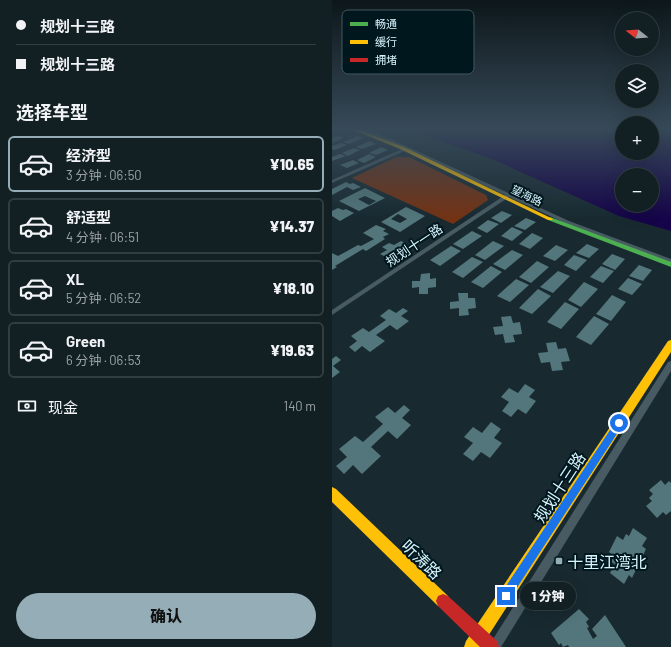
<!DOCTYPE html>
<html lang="zh">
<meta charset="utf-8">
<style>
:root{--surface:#122024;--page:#1f2d31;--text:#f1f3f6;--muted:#9ca3a6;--line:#313e41;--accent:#94adb6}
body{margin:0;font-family:Barlow,"Noto Sans SC",sans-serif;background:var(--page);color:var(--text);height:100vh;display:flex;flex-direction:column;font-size:15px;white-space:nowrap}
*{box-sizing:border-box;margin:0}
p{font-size:13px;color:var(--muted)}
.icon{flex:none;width:22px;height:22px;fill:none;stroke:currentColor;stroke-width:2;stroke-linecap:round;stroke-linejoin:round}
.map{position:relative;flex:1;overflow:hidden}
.drawer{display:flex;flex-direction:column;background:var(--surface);width:332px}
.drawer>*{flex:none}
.guide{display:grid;align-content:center;height:88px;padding:0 16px;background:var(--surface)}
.needle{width:26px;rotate:287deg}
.fabs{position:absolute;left:283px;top:12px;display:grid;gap:8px}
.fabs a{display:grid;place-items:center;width:44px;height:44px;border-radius:50%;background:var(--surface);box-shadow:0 4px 16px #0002,0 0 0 1px var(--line);font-size:20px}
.end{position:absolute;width:18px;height:18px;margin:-9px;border:5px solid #1a73e8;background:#fff;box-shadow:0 0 0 2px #fff}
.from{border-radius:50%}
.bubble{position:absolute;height:28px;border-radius:14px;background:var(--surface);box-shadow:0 4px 16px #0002,0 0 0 1px var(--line);font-size:13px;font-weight:800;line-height:28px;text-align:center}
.guide b{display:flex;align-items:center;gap:14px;height:38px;font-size:15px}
.guide b+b{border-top:1px solid var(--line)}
.guide i{width:10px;height:10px;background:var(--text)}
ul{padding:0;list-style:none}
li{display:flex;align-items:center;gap:12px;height:56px;margin:0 8px 6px;padding:0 8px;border:2px solid var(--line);border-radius:6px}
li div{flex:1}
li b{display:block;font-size:15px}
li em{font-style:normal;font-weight:800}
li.selected{border-color:var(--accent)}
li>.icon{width:36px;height:36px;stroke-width:1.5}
h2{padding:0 16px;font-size:18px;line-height:48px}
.pay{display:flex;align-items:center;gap:10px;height:44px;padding:0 16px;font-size:15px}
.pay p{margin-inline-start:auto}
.primary-button{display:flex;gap:8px;margin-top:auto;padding:8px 16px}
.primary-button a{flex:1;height:46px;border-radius:24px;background:var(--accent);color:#111;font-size:16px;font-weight:800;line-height:46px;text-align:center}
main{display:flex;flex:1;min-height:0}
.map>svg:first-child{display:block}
.green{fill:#733213}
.water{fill:#150449;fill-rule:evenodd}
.building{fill:#52767b;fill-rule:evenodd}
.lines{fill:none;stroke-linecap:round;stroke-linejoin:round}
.street{fill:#485b62;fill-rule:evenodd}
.fast{fill:#4caf50;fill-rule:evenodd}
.slow{fill:#ffc107;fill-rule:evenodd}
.jam{fill:#c62828;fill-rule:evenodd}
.route{fill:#1a73e8}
.poi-dot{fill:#94adb6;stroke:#01171e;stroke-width:1.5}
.labels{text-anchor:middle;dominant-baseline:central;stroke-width:4;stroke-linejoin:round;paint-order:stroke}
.far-street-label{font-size:11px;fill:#d7f4fe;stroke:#01171e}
.street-label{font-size:13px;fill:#d7f4fe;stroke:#01171e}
.near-street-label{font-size:16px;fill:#d7f4fe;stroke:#01171e}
.near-poi-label{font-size:16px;fill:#d7f4fe;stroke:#01171e;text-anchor:start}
.key{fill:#01171e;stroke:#415961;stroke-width:1}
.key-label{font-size:11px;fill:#d7f4fe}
</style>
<main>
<section class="drawer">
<div class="guide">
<b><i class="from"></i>规划十三路</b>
<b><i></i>规划十三路</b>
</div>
<h2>选择车型</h2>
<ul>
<li class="selected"><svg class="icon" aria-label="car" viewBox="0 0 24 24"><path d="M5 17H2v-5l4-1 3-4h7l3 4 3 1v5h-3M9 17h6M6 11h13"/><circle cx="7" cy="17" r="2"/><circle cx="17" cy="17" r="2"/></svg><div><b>经济型</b><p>3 分钟 · 06:50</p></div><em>¥10.65</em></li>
<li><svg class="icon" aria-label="car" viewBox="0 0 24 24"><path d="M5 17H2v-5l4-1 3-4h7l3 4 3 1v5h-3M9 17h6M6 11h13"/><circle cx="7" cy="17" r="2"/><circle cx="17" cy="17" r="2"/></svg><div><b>舒适型</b><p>4 分钟 · 06:51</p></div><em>¥14.37</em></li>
<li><svg class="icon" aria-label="car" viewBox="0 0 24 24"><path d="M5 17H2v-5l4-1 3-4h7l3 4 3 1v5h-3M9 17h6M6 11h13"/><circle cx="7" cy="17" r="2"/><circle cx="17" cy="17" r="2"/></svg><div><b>XL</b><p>5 分钟 · 06:52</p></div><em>¥18.10</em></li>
<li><svg class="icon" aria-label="car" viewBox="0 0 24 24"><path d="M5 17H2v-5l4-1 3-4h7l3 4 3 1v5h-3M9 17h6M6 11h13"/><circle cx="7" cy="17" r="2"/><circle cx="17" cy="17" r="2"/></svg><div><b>Green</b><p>6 分钟 · 06:53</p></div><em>¥19.63</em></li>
</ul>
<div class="pay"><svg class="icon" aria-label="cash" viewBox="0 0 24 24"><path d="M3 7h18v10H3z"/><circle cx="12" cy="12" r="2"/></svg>现金<p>140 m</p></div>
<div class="primary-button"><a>确认</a></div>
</section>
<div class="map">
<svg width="339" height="647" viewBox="0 0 339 647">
<rect width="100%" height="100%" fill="#182a30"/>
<polygon class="green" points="64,157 77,157 154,195 156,200 121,224 20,178"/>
<path class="water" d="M 75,129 L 290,129 L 290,153 L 320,153 L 320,129 L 339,129 L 339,231 L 287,216 L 160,159 ZM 290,175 L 320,175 L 320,205 L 290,205 Z"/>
<g class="building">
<polygon points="6,136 12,138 0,143 0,138"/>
<polygon points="25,136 31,138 17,144 11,142"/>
<polygon points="38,141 44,144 30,149 24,147"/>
<polygon points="9,143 15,145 3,150 0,149 0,146"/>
<polygon points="49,147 56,150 44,155 37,153"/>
<polygon points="22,148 28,150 16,156 10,153"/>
<polygon points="8,154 14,156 0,161 0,157"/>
<polygon points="37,154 44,157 32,163 25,160"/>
<polygon points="21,160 27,163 15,168 8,165"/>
<polygon points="14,182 18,184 21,183 29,187 21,190 15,187 0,195 0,189"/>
<path d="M 33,188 L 53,198 L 27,211 L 7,201 ZM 33,196 L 44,201 L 37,205 L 26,199 Z"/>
<path d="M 74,207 L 93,216 L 68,232 L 49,222 ZM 66,214 L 75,219 L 68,223 L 59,219 Z"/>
<polygon points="6,208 11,210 14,209 22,213 8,221 0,216 0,211"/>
<polygon points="170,211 180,215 169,223 159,218"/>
<polygon points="194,218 204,222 193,230 182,226"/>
<polygon points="156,220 167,224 155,233 145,228"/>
<polygon points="44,225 54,229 51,231 57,234 51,237 53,239 34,251 31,249 3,266 5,267 0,270 0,253 6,256 26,245 29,246 42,239 31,233"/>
<polygon points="180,227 191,232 180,241 169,236"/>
<polygon points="140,231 150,236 131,249 121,244"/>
<polygon points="200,233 211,238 198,249 187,244"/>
<polygon points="69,241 75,244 70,247 74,250 65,256 60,253 54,257 48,254 55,250 50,247 57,243 62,245"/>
<polygon points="161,241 172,246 153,260 143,255"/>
<polygon points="255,244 267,249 257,258 244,253"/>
<polygon points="224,245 236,250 223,261 211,256"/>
<polygon points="119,246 129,251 108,266 98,260"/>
<polygon points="180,250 191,255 173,270 161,264"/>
<polygon points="280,254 293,259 283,270 270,264"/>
<polygon points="242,255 255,260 244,271 232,265"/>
<polygon points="140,257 151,262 131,278 120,272"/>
<polygon points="205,261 217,267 199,283 187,277"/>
<polygon points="307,265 320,270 311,281 297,276"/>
<polygon points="159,266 170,272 151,288 139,282"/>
<polygon points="269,266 282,271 271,283 258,277"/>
<polygon points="226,271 238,276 221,293 208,287"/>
<polygon points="98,273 98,279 104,278 104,287 96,288 96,294 87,294 87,287 80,288 80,281 88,281 89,274"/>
<polygon points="296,278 310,284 300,295 286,289"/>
<polygon points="184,279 197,285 178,302 165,296"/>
<polygon points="252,282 266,289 249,307 236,300"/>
<polygon points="206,289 219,296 200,314 187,308"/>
<polygon points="126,293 136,293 136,298 143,298 144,308 136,309 137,315 127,316 127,308 118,309 118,302 127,301"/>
<polygon points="280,295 294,302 279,321 264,314"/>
<polygon points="233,302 247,309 229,329 215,322"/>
<polygon points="71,308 76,311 69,316 77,321 65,330 58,325 44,335 53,341 38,352 30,346 23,352 17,347 25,341 19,336 31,328 37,332 54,320 48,316 57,309 64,313"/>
<polygon points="179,316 181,323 188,322 190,334 181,335 183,342 173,343 171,334 163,335 161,327 171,326 169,317"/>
<polygon points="262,316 277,324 259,345 244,337"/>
<polygon points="224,342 226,349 234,348 238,361 229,362 231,370 220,371 218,362 209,363 206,353 216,352 214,343"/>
<polygon points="4,356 9,360 1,366 8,372 0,378 0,359"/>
<polygon points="193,384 203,390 197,397 204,401 194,414 186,409 179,417 170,411 177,402 169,397 177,388 186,393"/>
<polygon points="72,405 78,410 70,418 79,425 65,439 56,431 39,447 49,456 30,474 21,465 12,474 4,466 15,457 7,449 23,436 31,442 51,424 43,417 56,407 63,413"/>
<polygon points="159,422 169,429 162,438 170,443 158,458 149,452 141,461 131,454 141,443 132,437 141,427 150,433"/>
<polygon points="329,480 333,485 337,481 339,483 339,511 334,515 331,512 325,518 314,506 320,501 317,498 321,494 317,490"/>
<polygon points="301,528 315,538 310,546 314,549 300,578 297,575 292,584 278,573 283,564 279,562 282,556 277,552 285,536 291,540 294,534 297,536"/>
<polygon points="247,609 257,619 254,622 257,627 255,628 261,639 265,636 260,629 273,615 294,647 237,647 236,645 231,647 229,643 227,645 219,633"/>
</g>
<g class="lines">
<g class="street">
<polygon points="27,129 32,129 59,139 237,221 339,259 339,263 233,223 177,197 0,315 0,310 173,195 75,150 0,183 0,180 72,148"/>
<polygon points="339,361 339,371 169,647 156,647 336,362"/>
</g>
<polygon class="fast" points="218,217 339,262 339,267 216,220 216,218"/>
<g class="slow">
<polygon points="19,129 25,129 72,147 221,219 220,220 216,220 68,149"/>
<polygon points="339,340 339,352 149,647 132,647 134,641 336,341"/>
<polygon points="0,487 4,489 116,596 118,601 116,606 111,608 106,606 0,502"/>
</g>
<polygon class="jam" points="111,594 116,596 165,641 167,647 148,647 106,606 104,601 106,596"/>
</g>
<linearGradient id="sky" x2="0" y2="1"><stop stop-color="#0d171a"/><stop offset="0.59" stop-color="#374a59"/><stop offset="1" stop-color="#374a59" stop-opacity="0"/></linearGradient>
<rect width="339" height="219" fill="url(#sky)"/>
<polygon class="route" points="287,420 291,423 290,426 177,600 174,601 170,600 168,596 170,592 284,421"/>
<rect class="poi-dot" x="223" y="557" width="8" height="8" rx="2"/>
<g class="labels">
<g class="far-street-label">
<text transform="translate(195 195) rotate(25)">望海路</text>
</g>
<g class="street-label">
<text transform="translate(82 245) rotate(-34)">规划十一路</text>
</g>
<g class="near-street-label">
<text transform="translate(227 487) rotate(-57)">规划十三路</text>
<text transform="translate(90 559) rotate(44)">听涛路</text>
</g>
<g class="near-poi-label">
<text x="235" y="561">十里江湾北</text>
</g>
</g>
<rect x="10" y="10" width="132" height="64" rx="6" class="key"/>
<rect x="18" y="22" width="18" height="4" fill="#4caf50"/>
<rect x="18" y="40" width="18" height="4" fill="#ffc107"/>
<rect x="18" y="58" width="18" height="4" fill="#c62828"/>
<g class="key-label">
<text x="43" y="28">畅通</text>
<text x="43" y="46">缓行</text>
<text x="43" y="64">拥堵</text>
</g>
</svg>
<div class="fabs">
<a><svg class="needle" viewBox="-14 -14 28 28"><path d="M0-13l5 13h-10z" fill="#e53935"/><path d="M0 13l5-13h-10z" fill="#9ca3a6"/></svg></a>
<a><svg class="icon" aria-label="layers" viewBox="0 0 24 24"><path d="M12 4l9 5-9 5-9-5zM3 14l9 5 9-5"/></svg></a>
<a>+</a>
<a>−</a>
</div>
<i class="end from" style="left:287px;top:423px"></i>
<i class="end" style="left:174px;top:596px"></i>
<div class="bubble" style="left:188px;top:582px;width:56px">1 分钟</div>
</div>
</main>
